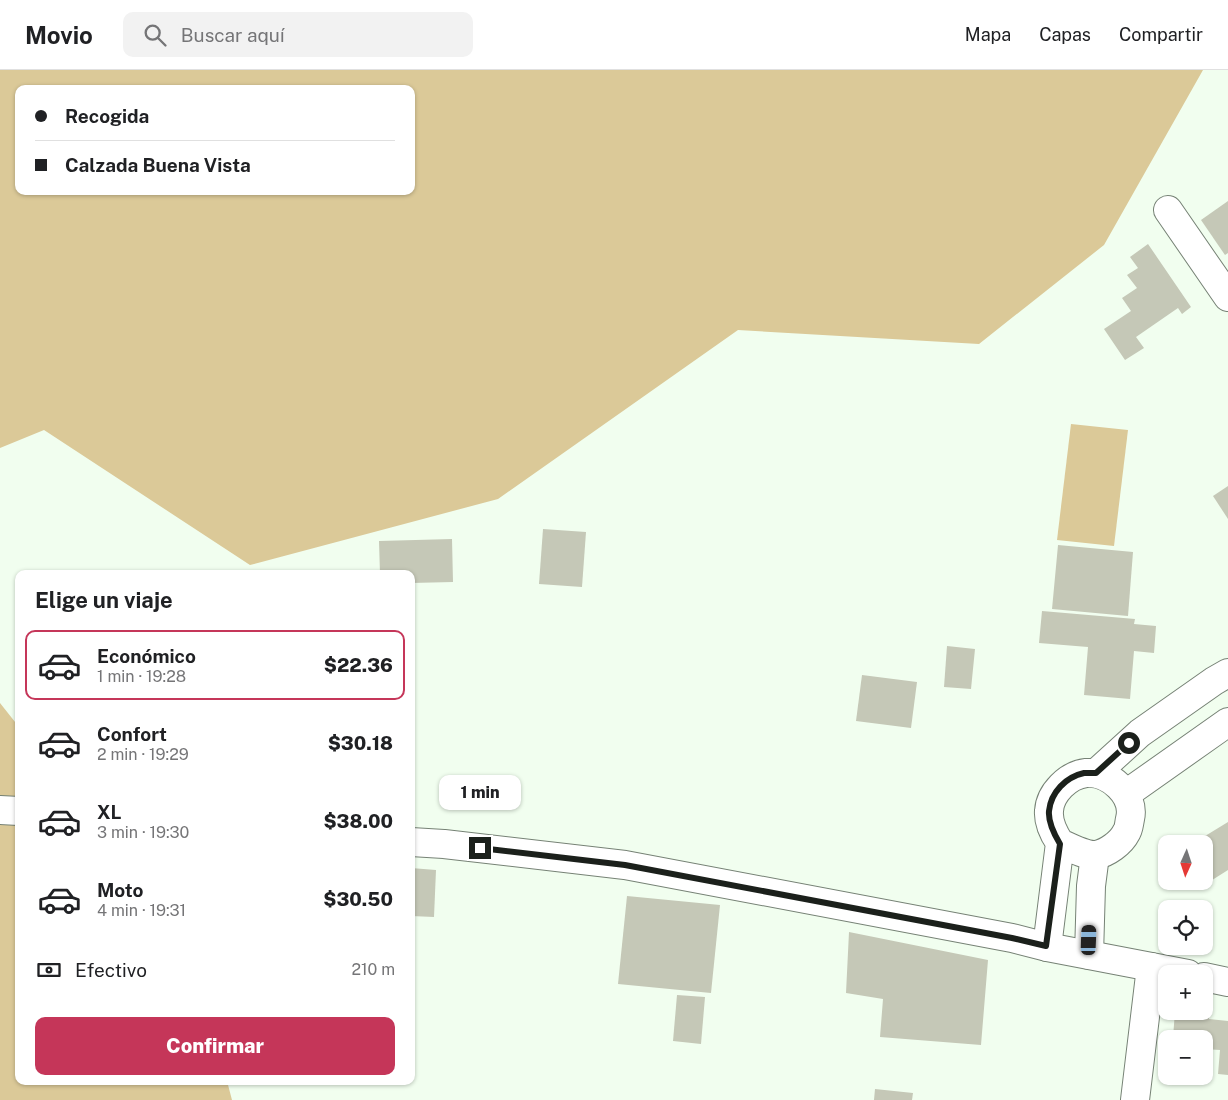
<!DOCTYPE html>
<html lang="es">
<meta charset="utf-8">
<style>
:root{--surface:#fff;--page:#f2f2f2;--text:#202124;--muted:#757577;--line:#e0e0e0;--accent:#c53659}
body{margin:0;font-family:"Public Sans",sans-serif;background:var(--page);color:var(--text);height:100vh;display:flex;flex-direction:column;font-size:19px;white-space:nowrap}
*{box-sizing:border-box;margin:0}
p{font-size:16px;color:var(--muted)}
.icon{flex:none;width:28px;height:28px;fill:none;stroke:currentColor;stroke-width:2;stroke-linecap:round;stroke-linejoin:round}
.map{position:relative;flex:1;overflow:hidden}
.panel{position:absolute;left:15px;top:500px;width:400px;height:515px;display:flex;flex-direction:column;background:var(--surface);border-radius:10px;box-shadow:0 1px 4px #0004}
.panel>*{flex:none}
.guide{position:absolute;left:15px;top:15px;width:400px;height:110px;border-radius:10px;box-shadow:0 1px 4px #0004;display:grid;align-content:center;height:110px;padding:0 20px;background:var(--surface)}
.needle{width:32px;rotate:183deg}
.fabs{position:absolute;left:1158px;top:765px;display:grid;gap:10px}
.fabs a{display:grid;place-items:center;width:55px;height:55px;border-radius:10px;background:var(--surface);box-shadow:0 1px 4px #0004;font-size:25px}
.end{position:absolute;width:22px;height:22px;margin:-11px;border:6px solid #1b201b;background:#fff;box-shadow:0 0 0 2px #fff}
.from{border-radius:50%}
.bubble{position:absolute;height:35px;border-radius:10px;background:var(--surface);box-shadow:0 1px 4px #0004;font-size:16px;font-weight:800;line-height:35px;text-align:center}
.car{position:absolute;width:15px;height:30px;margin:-15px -8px;border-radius:6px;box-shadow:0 0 4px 1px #0007;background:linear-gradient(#222 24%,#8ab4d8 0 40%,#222 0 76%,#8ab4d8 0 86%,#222 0)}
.guide b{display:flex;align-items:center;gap:18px;height:48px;font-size:19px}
.guide b+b{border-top:1px solid var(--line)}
.guide i{width:12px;height:12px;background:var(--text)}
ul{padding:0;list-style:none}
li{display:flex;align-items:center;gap:15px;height:70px;margin:0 10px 8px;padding:0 10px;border:2px solid transparent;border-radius:10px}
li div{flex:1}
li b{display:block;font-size:19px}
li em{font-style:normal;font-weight:800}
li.current{border-color:var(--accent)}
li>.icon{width:45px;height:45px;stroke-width:1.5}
h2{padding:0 20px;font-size:22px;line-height:60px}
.pay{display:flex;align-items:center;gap:12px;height:55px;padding:0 20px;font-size:19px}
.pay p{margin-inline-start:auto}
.primary-button{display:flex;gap:10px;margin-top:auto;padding:10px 20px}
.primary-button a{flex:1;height:58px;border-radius:10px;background:var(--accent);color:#fff;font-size:20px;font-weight:800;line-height:58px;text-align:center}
header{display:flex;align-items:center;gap:30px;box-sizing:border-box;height:70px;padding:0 25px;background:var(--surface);border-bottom:1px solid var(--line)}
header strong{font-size:24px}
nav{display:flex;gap:28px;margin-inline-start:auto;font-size:18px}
.search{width:350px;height:45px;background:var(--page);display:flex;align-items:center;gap:12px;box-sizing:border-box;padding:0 18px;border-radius:10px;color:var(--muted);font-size:19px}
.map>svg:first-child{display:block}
.green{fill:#dbc998;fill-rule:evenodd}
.building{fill:#c5c8b7}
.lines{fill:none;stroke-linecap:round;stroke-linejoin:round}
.street-casing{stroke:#768275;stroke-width:30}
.street{stroke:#fff;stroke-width:28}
.route{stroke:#1b201b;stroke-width:6}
</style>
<header>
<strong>Movio</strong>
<div class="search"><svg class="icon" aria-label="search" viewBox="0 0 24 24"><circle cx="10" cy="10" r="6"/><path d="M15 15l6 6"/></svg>Buscar aquí</div>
<nav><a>Mapa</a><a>Capas</a><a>Compartir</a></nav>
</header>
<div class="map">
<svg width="1228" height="1030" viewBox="0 0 1228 1030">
<rect width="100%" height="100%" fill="#f1feef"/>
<g class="green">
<path d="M 0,0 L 1203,0 L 1104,175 L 979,274 L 738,260 L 498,429 L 250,495 L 44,360 L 0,378 ZM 19,19 L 411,19 L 411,121 L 19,121 Z"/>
<polygon points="1071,354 1128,360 1114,476 1057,470"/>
<polygon points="0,633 19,657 19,1011 227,1011 232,1030 0,1030"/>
</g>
<g class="building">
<polygon points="1228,131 1228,183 1225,185 1201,150"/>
<polygon points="1148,174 1191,237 1182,244 1178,238 1136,267 1144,278 1125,290 1104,259 1131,241 1122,228 1137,218 1127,205 1138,198 1130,187"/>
<polygon points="1228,416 1228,449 1213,426"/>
<polygon points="543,459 586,462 582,517 539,514"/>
<polygon points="452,469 453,512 411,513 411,504 380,504 379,471"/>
<polygon points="1058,475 1133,482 1128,546 1052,539"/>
<polygon points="1042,541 1135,549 1134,554 1156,556 1154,583 1134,581 1130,629 1084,625 1088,577 1039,573"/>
<polygon points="947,576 975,579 971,619 944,617"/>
<polygon points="862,605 917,612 911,658 856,651"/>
<polygon points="1228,752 1228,800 1209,812 1204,803 1204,774 1192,774"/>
<polygon points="411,798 436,800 434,847 411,846"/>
<polygon points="627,826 720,835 711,923 618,914"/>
<polygon points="849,862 988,890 981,975 880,967 883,929 846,923"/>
<polygon points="677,925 705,927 701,974 673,971"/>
<polygon points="1175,941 1209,943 1209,949 1228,951 1228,1005 1218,1004 1220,980 1204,979 1204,969 1173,968"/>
<polygon points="875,1019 913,1023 912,1030 874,1030"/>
</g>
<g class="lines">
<g class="street-casing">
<g id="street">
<polyline points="1168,140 1228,227"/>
<polyline points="1096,703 1140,663 1214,611 1228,603"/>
<polyline points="1126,724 1228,652"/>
<polyline points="0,740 19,741"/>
<polyline points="411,772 444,774 625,795 1012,868 1047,877 1188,904"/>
<path d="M 1047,877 L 1060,773 C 1054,764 1048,753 1049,741 C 1050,723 1068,705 1086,703 C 1109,701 1136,725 1130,749 C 1129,753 1129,759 1126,763 C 1121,773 1107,783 1096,785 C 1086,786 1069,777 1060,773"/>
<polyline points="1089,885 1091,816 1095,785"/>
<polyline points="1204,907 1228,912"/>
<polyline points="1135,1030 1151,897"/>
</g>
</g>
<use href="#street" class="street"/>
</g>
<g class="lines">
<path class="route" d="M 480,778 L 625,795 L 1012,868 L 1046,876 L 1060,774 C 1054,764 1048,752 1049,741 C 1051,722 1066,707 1084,703 C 1088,703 1092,703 1096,703 L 1129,673"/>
</g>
</svg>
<div class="fabs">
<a><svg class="needle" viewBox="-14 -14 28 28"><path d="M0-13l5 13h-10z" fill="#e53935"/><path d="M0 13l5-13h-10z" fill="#757577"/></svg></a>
<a><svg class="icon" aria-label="locate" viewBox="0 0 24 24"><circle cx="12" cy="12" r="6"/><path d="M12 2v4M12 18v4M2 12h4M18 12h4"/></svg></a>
<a>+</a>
<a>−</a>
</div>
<i class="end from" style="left:1129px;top:673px"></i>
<i class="end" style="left:480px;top:778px"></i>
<div class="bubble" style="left:439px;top:705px;width:82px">1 min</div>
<i class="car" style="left:1089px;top:870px;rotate:2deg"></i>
<div class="guide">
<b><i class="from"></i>Recogida</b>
<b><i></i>Calzada Buena Vista</b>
</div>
<section class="panel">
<h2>Elige un viaje</h2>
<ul>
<li class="current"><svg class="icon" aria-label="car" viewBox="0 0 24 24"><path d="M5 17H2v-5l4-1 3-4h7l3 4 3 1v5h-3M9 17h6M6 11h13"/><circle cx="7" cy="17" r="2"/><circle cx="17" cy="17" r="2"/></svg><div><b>Económico</b><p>1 min · 19:28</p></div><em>$22.36</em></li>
<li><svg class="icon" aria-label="car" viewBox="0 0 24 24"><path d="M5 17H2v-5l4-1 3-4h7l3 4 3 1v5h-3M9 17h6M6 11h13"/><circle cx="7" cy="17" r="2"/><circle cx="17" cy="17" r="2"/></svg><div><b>Confort</b><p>2 min · 19:29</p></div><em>$30.18</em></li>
<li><svg class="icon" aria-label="car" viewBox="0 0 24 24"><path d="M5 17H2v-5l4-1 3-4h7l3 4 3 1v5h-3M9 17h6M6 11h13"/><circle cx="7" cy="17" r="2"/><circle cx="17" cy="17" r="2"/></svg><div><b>XL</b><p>3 min · 19:30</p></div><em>$38.00</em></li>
<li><svg class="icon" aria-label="car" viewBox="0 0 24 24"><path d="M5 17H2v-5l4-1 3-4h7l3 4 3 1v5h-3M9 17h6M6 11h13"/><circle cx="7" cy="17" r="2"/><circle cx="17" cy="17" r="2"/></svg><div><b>Moto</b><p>4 min · 19:31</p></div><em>$30.50</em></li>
</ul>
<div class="pay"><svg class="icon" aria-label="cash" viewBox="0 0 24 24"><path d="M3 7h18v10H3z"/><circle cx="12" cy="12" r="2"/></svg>Efectivo<p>210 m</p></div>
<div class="primary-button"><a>Confirmar</a></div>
</section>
</div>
